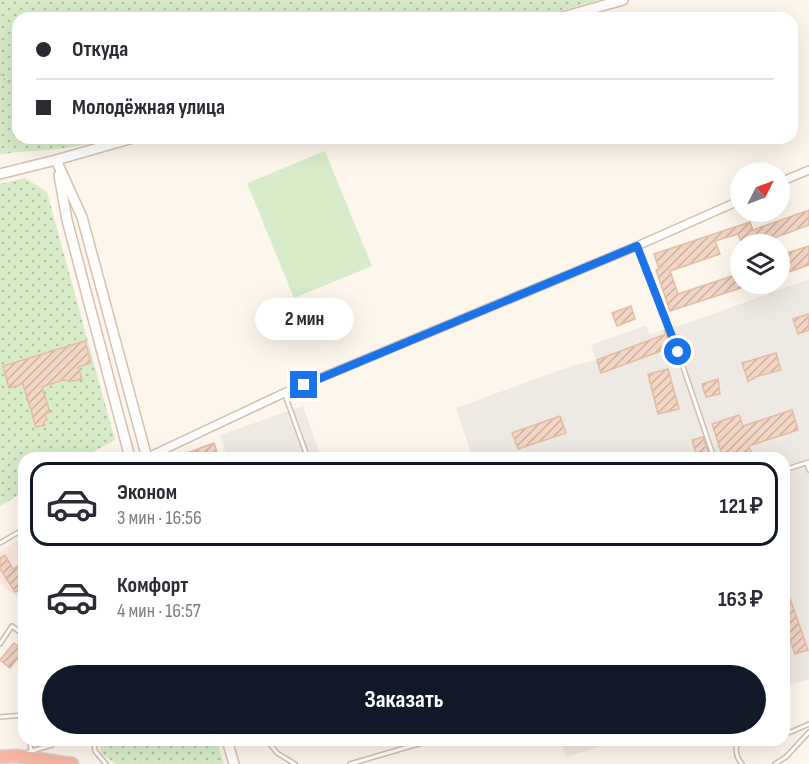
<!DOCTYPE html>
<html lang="ru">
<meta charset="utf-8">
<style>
:root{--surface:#fff;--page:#f7f7f7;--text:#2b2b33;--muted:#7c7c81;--line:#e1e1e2;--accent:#111827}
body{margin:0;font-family:"Sofia Sans Condensed",sans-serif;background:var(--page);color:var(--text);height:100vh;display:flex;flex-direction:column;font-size:22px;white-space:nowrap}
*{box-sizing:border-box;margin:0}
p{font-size:20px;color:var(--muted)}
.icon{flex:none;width:33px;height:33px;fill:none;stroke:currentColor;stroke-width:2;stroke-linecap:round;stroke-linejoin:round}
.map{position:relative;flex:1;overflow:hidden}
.details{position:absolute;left:18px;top:452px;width:772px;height:294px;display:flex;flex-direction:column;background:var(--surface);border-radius:18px;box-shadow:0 6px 24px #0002}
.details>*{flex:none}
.banner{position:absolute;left:12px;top:12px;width:786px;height:132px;border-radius:18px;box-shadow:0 6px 24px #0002;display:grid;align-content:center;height:132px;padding:0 24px;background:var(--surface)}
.needle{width:39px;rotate:48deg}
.controls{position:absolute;left:730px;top:162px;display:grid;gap:12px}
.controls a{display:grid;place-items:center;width:60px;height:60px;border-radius:50%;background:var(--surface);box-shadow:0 6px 24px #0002;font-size:30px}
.end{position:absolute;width:27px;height:27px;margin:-14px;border:8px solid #1a73e8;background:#fff;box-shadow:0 0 0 3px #fff}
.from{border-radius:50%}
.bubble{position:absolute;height:42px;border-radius:21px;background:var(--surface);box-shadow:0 6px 24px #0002;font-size:20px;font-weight:700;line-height:42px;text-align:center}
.banner b{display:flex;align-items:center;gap:21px;height:57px;font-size:22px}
.banner b+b{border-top:2px solid var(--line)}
.banner i{width:15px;height:15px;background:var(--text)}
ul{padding:10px 0 0;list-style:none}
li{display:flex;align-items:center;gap:18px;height:84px;margin:0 12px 9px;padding:0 12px;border:3px solid transparent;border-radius:18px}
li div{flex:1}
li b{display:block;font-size:22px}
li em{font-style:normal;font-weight:700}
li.current{border-color:var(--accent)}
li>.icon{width:54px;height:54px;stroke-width:1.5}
.cta{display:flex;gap:12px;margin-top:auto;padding:12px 24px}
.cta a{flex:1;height:69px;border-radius:36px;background:var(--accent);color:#fff;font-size:24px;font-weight:700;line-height:69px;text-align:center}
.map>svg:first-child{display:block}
.commercial{fill:#fde8e0}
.industrial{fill:#efe9e4}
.grass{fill:url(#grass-dots)}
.garden{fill:#d8ecc9}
.building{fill:url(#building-hatch);stroke:#e6bba3;stroke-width:1.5}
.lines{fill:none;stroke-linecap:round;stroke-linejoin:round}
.lane-casing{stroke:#d1beb0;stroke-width:6}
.street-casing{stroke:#d1beb0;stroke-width:10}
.secondary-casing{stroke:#d6c0b0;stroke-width:12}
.highway-casing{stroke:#dad1cd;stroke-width:15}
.path{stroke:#d9b8a5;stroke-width:1.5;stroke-dasharray:1.5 4.5;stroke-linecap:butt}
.lane{stroke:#fff;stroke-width:3}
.street{stroke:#fff;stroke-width:7}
.secondary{stroke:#fff;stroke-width:9}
.highway{stroke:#f7b7a3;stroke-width:12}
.route{stroke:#1a73e8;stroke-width:8}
</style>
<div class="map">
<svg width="809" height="764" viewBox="0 0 809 764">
<defs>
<pattern id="grass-dots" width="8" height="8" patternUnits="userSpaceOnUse" patternTransform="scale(1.5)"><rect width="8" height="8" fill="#d8ecc9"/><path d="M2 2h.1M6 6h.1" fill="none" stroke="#b4c2a5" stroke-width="1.8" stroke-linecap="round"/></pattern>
<pattern id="building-hatch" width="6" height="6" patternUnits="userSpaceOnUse" patternTransform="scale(1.5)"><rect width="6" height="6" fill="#f3d5c3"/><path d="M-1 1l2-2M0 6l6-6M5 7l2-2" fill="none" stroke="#cab0a1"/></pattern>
</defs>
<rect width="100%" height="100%" fill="#fdf6ec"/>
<polygon class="commercial" points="24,537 24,602 0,584 0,551"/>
<g class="industrial">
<polygon points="809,279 809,679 785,687 784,458 472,457 456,408 571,366 596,360 591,345 646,325 650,335 675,325 677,327"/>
<polygon points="303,406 321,457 227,457 220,435"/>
<polygon points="560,740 621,740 566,757"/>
</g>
<g class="grass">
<path d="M 0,0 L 599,0 L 535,18 L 18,18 L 18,138 L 110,138 C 90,144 69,148 48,150 C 31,151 16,151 0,155 Z"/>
<polygon points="25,178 47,192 115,440 84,457 24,458 24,492 0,506 0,184"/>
<polygon points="100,740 216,740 224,764 116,764 101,753"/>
</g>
<polygon class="garden" points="325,151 372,266 294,298 247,183"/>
<g class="building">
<polygon points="809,210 809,225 758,244 742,244 738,234 715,241 720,254 670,271 678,294 741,273 741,288 670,311 656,270 659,269 654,254 750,222 753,230"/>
<polygon points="809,246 809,265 780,275 780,255"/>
<polygon points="631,306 635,319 617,326 612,313"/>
<polygon points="808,314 809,330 798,334 793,319"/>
<polygon points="664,330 672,347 601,373 597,360 666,334"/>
<polygon points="85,341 91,363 78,367 82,379 73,381 63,380 42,387 50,412 45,414 47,420 44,421 45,425 36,427 23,384 9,388 3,366"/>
<polygon points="776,353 781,370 755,377 755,378 748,381 742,363"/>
<polygon points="668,369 679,409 658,414 648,374"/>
<polygon points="718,379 720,394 706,397 702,384"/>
<polygon points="792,410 798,430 749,446 752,455 743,458 723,458 712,424 739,415 743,426"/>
<polygon points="560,416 566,433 518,449 512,433"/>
<polygon points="703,437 706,445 710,458 697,458 692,440"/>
<polygon points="214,443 219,458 176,458 176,457"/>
<polygon points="5,555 13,569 24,562 24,587 15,592 0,569 0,558"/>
<polygon points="784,581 808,650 795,654 784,622"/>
<polygon points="14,643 24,650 10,668 0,660"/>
</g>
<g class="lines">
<g class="lane-casing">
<g id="lane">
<polyline points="637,248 678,352 714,458"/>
<polyline points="285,395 306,453 294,458"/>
<polyline points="807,463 809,470"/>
<polyline points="784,470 809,462"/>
<polyline points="0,543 24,529"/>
<polyline points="0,644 12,626 24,635"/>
<polyline points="0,717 24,715"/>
<polyline points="784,733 791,732 809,724"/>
<polyline points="30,740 31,751"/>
<polyline points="94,740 95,751 106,764"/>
<polyline points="267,740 277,753 295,764"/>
<path d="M 738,740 C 735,748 736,757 742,764"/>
<polyline points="28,752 52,745 55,740"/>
<polyline points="350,764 432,740"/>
<polyline points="775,764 786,757 809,732"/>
</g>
</g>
<g class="street-casing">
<g id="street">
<polyline points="780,182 809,170"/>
<polyline points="146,458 284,393 637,246 741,200"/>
</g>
</g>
<g class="secondary-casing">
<g id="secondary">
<polyline points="559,18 623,0"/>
<polyline points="56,160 82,217 147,458"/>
<polyline points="0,174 56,160 133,138"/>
<polyline points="59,175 67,220 130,458"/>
<polyline points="227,740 234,764"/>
</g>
</g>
<g class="highway-casing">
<polyline id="highway" points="0,757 16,756 72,764"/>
</g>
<polyline class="path" points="0,74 18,94"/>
<use href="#lane" class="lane"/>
<use href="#street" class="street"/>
<use href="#secondary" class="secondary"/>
<use href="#highway" class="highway"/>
</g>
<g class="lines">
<polyline class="route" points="304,385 637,246 678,352"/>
</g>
</svg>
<div class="controls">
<a><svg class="needle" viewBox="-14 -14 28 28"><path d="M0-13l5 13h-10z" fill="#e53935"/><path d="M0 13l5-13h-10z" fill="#7c7c81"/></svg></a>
<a><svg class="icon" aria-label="layers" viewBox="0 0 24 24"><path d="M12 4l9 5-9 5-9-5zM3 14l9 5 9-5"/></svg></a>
</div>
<i class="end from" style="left:678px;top:352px"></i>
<i class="end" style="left:304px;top:385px"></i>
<div class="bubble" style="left:255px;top:298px;width:99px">2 мин</div>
<div class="banner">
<b><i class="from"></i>Откуда</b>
<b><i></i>Молодёжная улица</b>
</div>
<section class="details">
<ul>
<li class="current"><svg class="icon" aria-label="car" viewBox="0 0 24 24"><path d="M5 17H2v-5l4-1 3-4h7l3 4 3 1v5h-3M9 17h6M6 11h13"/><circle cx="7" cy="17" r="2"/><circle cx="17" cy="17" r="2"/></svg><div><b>Эконом</b><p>3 мин · 16:56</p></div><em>121 ₽</em></li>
<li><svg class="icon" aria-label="car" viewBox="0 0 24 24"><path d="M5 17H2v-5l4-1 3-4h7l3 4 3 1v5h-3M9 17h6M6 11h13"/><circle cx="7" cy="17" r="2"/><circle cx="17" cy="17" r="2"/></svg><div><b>Комфорт</b><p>4 мин · 16:57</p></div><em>163 ₽</em></li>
</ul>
<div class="cta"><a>Заказать</a></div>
</section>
</div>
